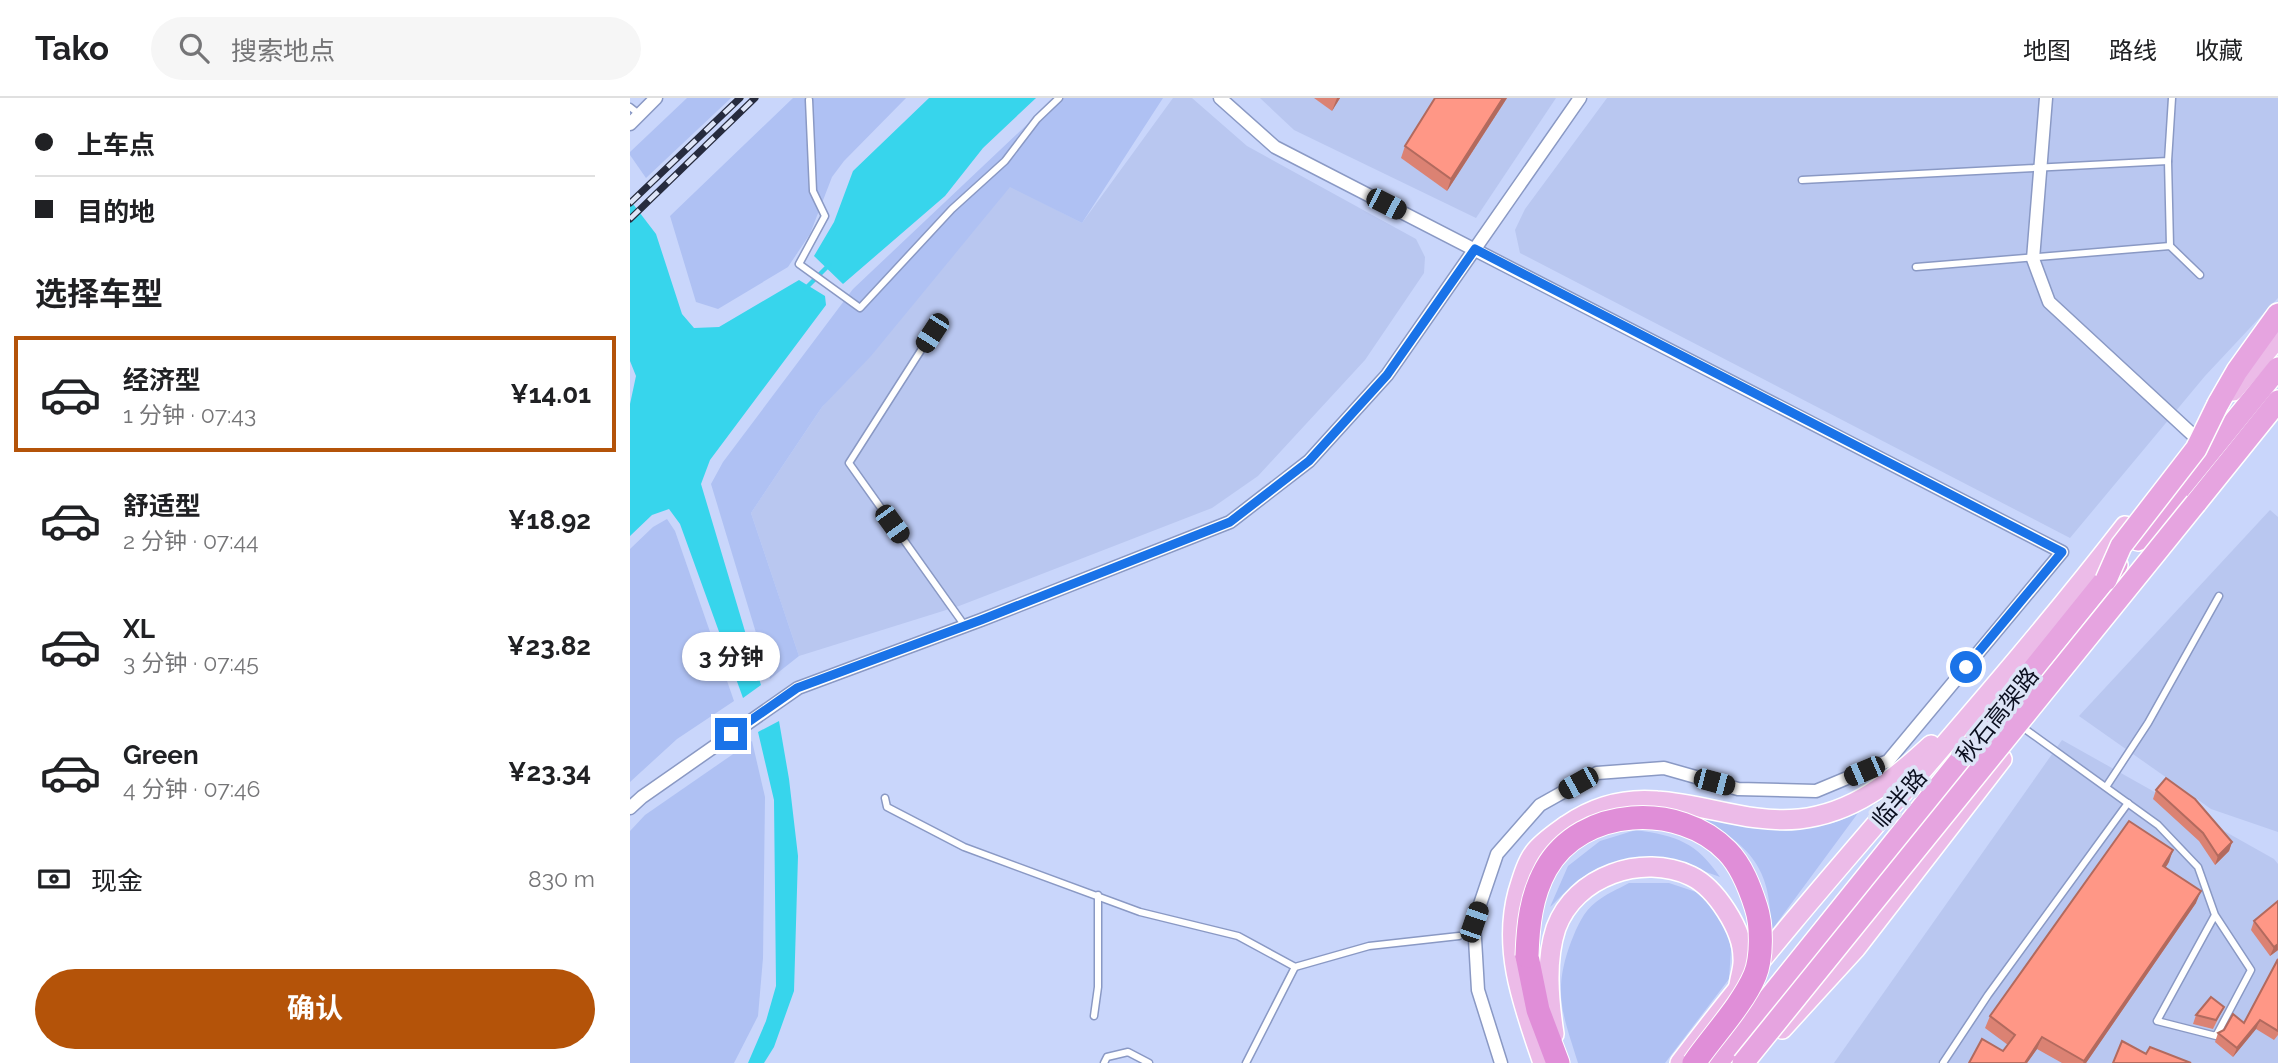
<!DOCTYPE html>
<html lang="zh">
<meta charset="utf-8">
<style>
:root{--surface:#fff;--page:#f6f6f6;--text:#202124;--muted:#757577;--line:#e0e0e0;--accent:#b45309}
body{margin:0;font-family:Raleway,"Noto Sans SC",sans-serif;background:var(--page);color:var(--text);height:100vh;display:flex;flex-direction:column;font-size:26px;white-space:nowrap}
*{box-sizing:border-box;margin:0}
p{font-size:23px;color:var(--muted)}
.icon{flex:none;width:38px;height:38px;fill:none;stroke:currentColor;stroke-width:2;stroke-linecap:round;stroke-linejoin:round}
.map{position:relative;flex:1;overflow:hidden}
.details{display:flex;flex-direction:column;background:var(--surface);width:630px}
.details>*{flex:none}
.hud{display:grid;align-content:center;height:154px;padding:0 35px;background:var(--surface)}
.end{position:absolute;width:32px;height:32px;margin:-16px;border:9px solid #1a73e8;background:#fff;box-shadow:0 0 0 4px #fff}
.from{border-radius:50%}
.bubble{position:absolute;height:49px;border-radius:24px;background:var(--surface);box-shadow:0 2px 5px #0004;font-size:23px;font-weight:700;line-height:49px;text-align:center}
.car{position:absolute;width:21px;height:42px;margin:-21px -10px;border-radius:9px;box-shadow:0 0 5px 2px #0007;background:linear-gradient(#222 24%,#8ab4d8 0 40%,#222 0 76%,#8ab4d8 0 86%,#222 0)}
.hud b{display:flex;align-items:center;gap:24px;height:66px;font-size:26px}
.hud b+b{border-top:2px solid var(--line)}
.hud i{width:18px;height:18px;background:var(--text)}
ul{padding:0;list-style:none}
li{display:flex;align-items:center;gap:21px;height:116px;margin:0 14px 10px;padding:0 21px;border:4px solid transparent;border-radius:0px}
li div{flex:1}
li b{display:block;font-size:26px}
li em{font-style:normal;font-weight:700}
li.on{border-color:var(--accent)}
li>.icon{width:63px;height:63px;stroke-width:1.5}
h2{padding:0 35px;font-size:32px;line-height:84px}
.pay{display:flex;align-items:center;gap:18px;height:77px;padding:0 35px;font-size:26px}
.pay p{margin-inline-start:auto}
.primary-button{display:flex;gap:14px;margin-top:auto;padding:14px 35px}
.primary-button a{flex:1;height:80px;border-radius:42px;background:var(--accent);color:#fff;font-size:28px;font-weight:700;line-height:80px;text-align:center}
header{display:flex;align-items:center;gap:42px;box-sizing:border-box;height:98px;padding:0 35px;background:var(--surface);border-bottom:2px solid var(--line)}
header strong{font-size:33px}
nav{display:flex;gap:38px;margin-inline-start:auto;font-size:24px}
.search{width:490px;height:63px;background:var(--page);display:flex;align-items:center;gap:18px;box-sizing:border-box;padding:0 24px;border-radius:38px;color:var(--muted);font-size:26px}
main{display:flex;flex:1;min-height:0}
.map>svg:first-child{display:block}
.built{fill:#b9c7f0}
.green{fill:#afc1f3}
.water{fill:#37d5ec}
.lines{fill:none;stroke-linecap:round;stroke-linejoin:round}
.stream{stroke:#37d5ec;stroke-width:4.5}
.service-casing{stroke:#8a99c4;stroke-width:9}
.minor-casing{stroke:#8a99c4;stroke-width:15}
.primary-casing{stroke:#fff;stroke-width:22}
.trunk-casing{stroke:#fff;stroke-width:24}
.motorway-casing{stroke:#fff;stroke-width:25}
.service{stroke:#fff;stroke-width:6}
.minor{stroke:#fff;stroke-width:12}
.primary{stroke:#ecbbe8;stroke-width:19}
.trunk{stroke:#e6a4e0;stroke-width:21}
.motorway{stroke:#e08ed8;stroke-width:23}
.rail-casing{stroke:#262b3e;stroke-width:7}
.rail{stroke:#dde4f7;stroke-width:4.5;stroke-dasharray:13;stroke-linecap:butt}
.trunk-bridge-casing{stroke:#fff;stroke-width:24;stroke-linecap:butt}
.motorway-bridge-casing{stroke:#fff;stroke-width:25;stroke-linecap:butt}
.trunk-bridge{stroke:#e6a4e0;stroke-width:21}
.motorway-bridge{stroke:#e08ed8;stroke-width:23}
.wall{fill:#db8273}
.shaded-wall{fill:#b26a5e}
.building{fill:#ff9786;stroke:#b26a5e;stroke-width:2}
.route{stroke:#1a73e8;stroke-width:9}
.labels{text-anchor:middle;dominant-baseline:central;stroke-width:7;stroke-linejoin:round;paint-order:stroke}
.street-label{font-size:23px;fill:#0a0e1e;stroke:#dde4f7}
</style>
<header>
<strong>Tako</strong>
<div class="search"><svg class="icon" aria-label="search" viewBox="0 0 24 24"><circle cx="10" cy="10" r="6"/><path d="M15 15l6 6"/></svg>搜索地点</div>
<nav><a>地图</a><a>路线</a><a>收藏</a></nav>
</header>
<main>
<section class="details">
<div class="hud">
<b><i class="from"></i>上车点</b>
<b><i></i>目的地</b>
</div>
<h2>选择车型</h2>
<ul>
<li class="on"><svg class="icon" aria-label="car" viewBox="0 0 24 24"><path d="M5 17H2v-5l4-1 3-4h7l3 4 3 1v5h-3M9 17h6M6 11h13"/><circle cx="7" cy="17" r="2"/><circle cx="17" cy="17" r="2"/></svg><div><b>经济型</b><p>1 分钟 · 07:43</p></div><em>¥14.01</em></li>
<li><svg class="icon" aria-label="car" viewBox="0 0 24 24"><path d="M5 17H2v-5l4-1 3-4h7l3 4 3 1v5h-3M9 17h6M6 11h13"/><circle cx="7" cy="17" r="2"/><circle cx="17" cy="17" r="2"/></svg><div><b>舒适型</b><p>2 分钟 · 07:44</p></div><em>¥18.92</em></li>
<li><svg class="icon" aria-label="car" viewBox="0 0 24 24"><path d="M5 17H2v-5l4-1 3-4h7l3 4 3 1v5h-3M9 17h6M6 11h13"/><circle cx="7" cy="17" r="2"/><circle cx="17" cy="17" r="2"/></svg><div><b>XL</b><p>3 分钟 · 07:45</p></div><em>¥23.82</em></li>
<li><svg class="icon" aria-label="car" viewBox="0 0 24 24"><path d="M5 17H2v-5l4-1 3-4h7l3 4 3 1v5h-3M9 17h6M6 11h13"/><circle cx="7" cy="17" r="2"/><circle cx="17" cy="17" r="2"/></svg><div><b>Green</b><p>4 分钟 · 07:46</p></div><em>¥23.34</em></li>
</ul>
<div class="pay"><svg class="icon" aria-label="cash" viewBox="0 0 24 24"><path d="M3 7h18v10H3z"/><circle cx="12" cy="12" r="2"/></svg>现金<p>830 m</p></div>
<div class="primary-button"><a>确认</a></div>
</section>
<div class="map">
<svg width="1648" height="965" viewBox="0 0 1648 965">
<rect width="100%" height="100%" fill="#c9d6fb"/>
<g class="built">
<polygon points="543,0 562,0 617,48 786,141 795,159 794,175 735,262 628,378 582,410 329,508 169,558 121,415 192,309 380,88 452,125"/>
<polygon points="630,0 926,0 846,120 664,32"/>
<polygon points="977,0 1648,0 1648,200 1575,278 1440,440 890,155 885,132 895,111"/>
<polygon points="1640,412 1648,419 1648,734 1581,711 1449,618"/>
<polygon points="1432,642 1644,761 1648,766 1648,965 1204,965"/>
</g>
<g class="green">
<polygon points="57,0 101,0 16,80 0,57 0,54"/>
<polygon points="163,0 276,0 214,63 202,79 180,136 158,169 88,211 66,204 40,118"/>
<polygon points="425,0 533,0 452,125 380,89 241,258 192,309 121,415 169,558 140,581 81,386 93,364 223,191"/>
<polygon points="37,421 45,433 104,603 47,641 0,684 0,451 23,429"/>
<polygon points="122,643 135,699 133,860 128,918 104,965 0,965 0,733 15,717"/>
<path d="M 1228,715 L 1141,833 C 1141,772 1124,752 1074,721 L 1156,733 L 1203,725 Z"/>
<path d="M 1006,732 C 1047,738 1066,744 1090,779 C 1045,762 997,750 953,779 C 941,786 931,799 920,809 L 938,768 L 970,743 Z"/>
<path d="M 999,785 L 1039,785 L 1066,794 L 1085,811 L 1098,833 L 1101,852 L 1099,881 L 1035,965 L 948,965 C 933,916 922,895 941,844 C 947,829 953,814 966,804 C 976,796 988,791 999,785 Z"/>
</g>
<g class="water">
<polygon points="299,0 406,0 353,50 315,98 213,186 184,158 204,124 223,73"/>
<polygon points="0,102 26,136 52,216 64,230 89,229 169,182 195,198 196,207 80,362 71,386 131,587 113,600 50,426 39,411 22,417 0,438 0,306 6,278 0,263"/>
<polygon points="149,623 159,681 168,758 164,893 144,949 134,965 118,965 136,923 146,888 144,702 128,634"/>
</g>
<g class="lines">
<polyline class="stream" points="175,191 199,167"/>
<g class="service-casing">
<g id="service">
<polyline points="179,2 183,93 195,118 169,166 230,210 322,111 375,63 407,21 429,0"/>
<polyline points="0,9 9,16"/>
<polyline points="1538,63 1540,148"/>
<polyline points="1172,82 1538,63 1542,0"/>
<polyline points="1286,169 1540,148 1570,177"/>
<polyline points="302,235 219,365 335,528"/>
<polyline points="1395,631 1528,727 1568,769 1585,817 1527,923 1586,938 1621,872 1585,817"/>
<polyline points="1476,689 1518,625 1589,498"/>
<polyline points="255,700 257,709 334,749 510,814 608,838 665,869 739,848 829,838"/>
<polyline points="464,918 468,889 468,797"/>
<polyline points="474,965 477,959 498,954 519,965"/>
<polyline points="616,965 665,869"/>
<polyline points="1313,965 1358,897 1498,705"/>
</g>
</g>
<g class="minor-casing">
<g id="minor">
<polyline points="590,0 645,49 1432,454 1258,663 1186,693 1108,691 1034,670 967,675 910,707 867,756 844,824 848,892 871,965"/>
<polyline points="1416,0 1403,161 1419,204 1564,338"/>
<polyline points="0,26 26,0"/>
<polyline points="0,710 12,699 168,590 351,522 600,424 679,363 757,277 950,0"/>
</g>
</g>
<g class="primary-casing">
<g id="primary">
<polyline points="1603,293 1648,240"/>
<polyline points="1152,931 1226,850 1372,661"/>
<path d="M 924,936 C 919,903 915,863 926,830 C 945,778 1012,755 1061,778 C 1086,790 1113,832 1113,860 C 1114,869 1110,879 1109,887"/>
<path d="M 913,965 C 894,909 872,853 888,794 C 892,781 896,766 904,755 C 912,744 926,735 937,727 C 965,708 993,700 1027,703 C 1075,706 1120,726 1169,721 C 1224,715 1262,683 1301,647"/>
<path d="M 1050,965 C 1190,780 1353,612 1495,428"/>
</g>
</g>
<g class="trunk-casing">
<g id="trunk">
<polyline points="1588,306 1607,273 1648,216"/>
<polyline points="1566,405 1648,303"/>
<polyline points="1508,442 1648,270"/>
<polyline points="1087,965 1487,467"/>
</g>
</g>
<g class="motorway-casing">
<polyline id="motorway" points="897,858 908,912 928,965"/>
</g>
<use href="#service" class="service"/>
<use href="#minor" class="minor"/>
<use href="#primary" class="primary"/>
<use href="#trunk" class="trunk"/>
<use href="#motorway" class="motorway"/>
<g class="rail-casing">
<g id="rail">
<polyline points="0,105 110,0"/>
<polyline points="0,121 125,0"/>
</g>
</g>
<use href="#rail" class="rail"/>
<g class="trunk-bridge-casing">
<g id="trunk-bridge">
<polyline points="1476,482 1491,448 1566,351 1588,306"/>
<polyline points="1113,965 1566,405"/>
</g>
</g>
<g class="motorway-bridge-casing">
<path id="motorway-bridge" d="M 897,858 C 898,827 901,798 916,771 C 951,708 1050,704 1097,753 C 1112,768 1120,790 1126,809 C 1132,827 1132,860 1125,877 C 1113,906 1082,939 1064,965"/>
</g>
<use href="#trunk-bridge" class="trunk-bridge"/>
<use href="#motorway-bridge" class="motorway-bridge"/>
</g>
<g class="wall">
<polygon points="684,0 710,0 702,13"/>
<polygon points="877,0 817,93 771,60 775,48"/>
<polygon points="1526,692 1602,744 1599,753 1585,767 1569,743 1523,701"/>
<polygon points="1539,764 1536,769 1566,805 1456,965 1432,965 1407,951 1397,965 1339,965 1373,953 1378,947 1355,930 1360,918"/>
<polygon points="1624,823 1648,852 1640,858 1621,832"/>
<polygon points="1648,861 1648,937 1644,942 1626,931 1603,959 1585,944 1588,935 1614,925"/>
<polygon points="1594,909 1583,931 1563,926 1566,917"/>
</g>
<g class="shaded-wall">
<polygon points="707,0 710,0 702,13"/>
<polygon points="873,0 877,0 817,93 821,81"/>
<polygon points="1602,744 1599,753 1585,767 1588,758"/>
<polygon points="1543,752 1539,764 1529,779 1533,768"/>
<polygon points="1571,793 1566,805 1456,965 1453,965"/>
<polygon points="1648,846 1648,852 1640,858 1644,849"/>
<polygon points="1630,922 1626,931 1603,959 1607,950"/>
<polygon points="1412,939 1407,951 1397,965 1395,965"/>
</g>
<g class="building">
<polygon points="805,0 873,0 821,81 775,48"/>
<polygon points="1536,680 1565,701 1602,744 1588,758 1573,735 1526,692"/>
<polygon points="1499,723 1543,752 1533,768 1571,793 1454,963 1412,939 1395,965 1339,965 1352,941 1373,953 1385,937 1360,918"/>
<polygon points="1648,803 1648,846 1644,849 1624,823"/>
<polygon points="1648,861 1648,933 1630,922 1607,950 1588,935 1594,932 1603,916 1614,925"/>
<polygon points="1581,899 1594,909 1586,922 1566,917"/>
<polygon points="1492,943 1516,956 1520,949 1561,965 1483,965"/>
</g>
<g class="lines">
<polyline class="route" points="101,636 167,590 351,522 600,424 679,363 757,277 845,151 1432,454 1336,569"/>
</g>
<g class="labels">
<g class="street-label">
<text transform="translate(1367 617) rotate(-51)">秋石高架路</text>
<text transform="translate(1269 700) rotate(-49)">临半路</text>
</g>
</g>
</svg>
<i class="end from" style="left:1336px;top:569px"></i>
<i class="end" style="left:101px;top:636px"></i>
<div class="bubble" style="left:52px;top:534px;width:98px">3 分钟</div>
<i class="car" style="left:756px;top:106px;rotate:117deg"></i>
<i class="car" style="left:302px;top:235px;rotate:213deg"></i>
<i class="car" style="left:262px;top:426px;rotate:144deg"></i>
<i class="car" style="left:1234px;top:673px;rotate:247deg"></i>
<i class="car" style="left:1084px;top:684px;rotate:105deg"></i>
<i class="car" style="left:948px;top:685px;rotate:241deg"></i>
<i class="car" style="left:844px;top:824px;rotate:19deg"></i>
</div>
</main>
